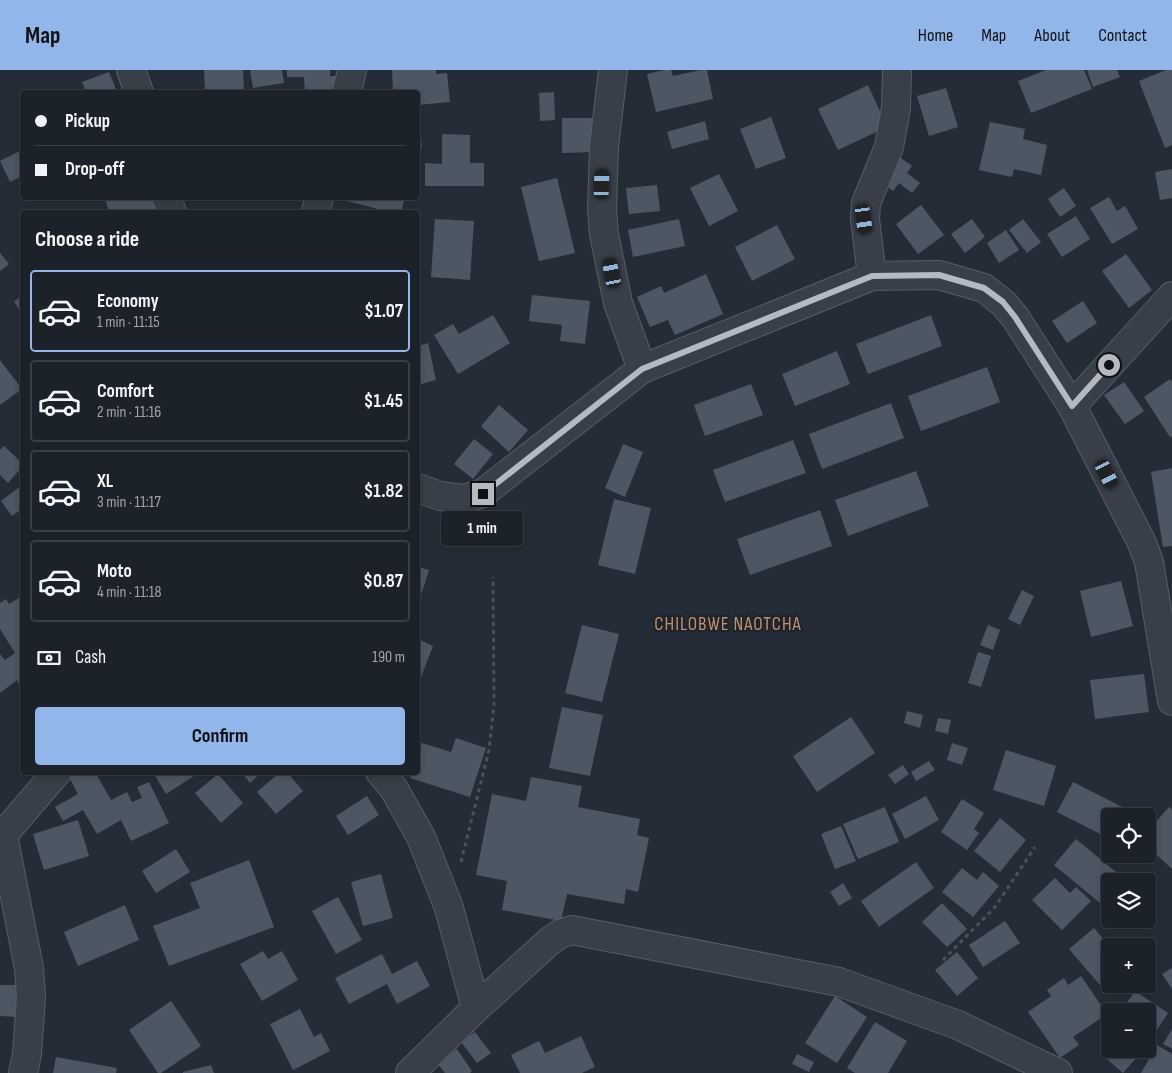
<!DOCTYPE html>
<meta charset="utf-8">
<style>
:root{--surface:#1b2229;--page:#282f35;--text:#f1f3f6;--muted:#a0a4a8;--line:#393f46;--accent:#91b6ea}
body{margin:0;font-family:"Sofia Sans Condensed",sans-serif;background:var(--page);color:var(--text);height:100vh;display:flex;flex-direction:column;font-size:19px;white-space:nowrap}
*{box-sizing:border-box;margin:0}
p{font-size:16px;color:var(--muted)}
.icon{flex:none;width:28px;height:28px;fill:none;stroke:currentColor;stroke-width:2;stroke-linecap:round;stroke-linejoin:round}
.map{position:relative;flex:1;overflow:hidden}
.side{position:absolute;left:20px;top:140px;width:400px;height:565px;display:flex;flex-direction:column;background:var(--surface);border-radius:5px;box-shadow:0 2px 8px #0003,0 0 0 1px var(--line)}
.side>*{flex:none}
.guide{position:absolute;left:20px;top:20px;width:400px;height:110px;border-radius:5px;box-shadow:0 2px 8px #0003,0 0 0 1px var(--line);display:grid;align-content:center;height:110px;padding:0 15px;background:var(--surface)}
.buttons{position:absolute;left:1101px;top:738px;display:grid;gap:10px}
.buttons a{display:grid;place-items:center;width:55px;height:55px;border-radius:5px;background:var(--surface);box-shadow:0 2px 8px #0003,0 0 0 1px var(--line);font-size:25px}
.end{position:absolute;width:22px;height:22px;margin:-11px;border:6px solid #b3bac4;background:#111;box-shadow:0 0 0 2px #111}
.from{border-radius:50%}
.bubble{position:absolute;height:35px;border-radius:5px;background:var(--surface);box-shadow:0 2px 8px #0003,0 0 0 1px var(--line);font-size:16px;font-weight:700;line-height:35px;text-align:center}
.car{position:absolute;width:15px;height:30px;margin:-15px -8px;border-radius:6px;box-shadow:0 0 4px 1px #0007;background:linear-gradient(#222 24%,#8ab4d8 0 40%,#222 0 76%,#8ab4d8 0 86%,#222 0)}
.guide b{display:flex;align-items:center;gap:18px;height:48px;font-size:19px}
.guide b+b{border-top:1px solid var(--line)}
.guide i{width:12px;height:12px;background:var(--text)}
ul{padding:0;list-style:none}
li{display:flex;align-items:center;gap:15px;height:82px;margin:0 10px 8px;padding:0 5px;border:2px solid var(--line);border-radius:5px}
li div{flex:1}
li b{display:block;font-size:19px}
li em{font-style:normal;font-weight:700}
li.active{border-color:var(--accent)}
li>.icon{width:45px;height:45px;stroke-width:1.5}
h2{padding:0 15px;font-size:22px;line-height:60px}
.pay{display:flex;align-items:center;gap:12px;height:55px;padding:0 15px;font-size:19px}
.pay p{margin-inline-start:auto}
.cta{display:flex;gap:10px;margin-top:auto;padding:10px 15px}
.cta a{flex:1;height:58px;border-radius:5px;background:var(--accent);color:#111;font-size:20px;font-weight:700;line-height:58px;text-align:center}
header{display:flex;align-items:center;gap:30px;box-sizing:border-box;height:70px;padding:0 25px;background:var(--accent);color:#111}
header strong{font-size:24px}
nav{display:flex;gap:28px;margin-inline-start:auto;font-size:18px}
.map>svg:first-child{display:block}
.building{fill:#4d5763}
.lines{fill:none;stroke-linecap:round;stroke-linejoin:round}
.minor-casing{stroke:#565d66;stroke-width:30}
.path{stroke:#465658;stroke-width:3;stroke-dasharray:4 4;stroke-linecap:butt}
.minor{stroke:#383f48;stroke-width:28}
.route{stroke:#b3bac4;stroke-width:6}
.labels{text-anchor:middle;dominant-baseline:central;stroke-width:4.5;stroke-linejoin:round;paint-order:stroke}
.quarter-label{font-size:19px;letter-spacing:1px;fill:#c6906c;stroke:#1d242c}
</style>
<header>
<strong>Map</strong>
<nav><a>Home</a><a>Map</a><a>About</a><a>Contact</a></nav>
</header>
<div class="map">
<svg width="1172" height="1003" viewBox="0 0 1172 1003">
<rect width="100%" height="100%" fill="#242d37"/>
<g class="building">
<polygon points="204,0 243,0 244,22 205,22"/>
<polygon points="250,0 282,0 284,13 253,18"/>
<polygon points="287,0 330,0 330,6 343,6 343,22 305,22 304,7 287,7"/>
<polygon points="392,0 436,0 436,4 447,3 450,32 418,35 418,22 393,22"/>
<polygon points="664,0 671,0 673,6 701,0 707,0 713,29 656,42 647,4"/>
<polygon points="1046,0 1084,0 1092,19 1031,43 1018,11"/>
<polygon points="1087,0 1117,0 1120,7 1093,17"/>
<polygon points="1166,0 1172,0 1172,75 1165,78 1139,11"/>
<polygon points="109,2 117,22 86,22 82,12"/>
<polygon points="868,15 887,57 838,80 818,39"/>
<polygon points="946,18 958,57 929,66 917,26"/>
<polygon points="554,22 555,50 540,51 539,23"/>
<polygon points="771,47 786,88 756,99 740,59"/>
<polygon points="562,48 595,48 595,82 562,83"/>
<polygon points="705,51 709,69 672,79 667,62"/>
<polygon points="990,52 1025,59 1023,69 1047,75 1041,105 1014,99 1012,107 979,100"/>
<polygon points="418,54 420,54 422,78 418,79"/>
<polygon points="442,64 470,65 470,93 484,93 484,116 425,116 425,93 442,94"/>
<polygon points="22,80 22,106 10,112 0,91"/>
<polygon points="901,88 912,96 907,103 920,113 912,123 899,113 893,121 883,113"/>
<polygon points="1172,99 1172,128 1160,130 1155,102"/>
<polygon points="719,104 738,141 709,156 690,118"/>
<polygon points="557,108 575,183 539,191 521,117"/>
<polygon points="657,115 660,141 629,144 626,118"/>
<polygon points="1064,118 1076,136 1060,147 1048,129"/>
<polygon points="1109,127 1117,141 1125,136 1138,159 1112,174 1090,138"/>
<polygon points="105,128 153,128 157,142 109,142"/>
<polygon points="335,128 405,128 401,142 390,142"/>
<polygon points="921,135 944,165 918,184 896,154"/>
<polygon points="1076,146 1090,169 1062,187 1047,164"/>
<polygon points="435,149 474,151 470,210 431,207"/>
<polygon points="679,149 685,176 633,187 628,160"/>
<polygon points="972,149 985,167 965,183 951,164"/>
<polygon points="1023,149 1041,172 1027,183 1009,160"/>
<polygon points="777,155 795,189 752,211 735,177"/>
<polygon points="1006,160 1019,180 999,193 987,173"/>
<polygon points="0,183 9,194 0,201"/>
<polygon points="1126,184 1152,220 1129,238 1102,201"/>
<polygon points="706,204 723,244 675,265 668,250 650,257 637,227 661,216 664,223"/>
<polygon points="532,225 590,231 585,274 560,271 562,255 529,251"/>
<polygon points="22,226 22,245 14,231"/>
<polygon points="1083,231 1097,253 1067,273 1052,251"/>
<polygon points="493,245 510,273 458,304 434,265 453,254 459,264"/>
<polygon points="931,245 942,276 868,304 856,274"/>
<polygon points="428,273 436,310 418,315 418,276"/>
<polygon points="837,281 850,314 795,336 782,304"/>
<polygon points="0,290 22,319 0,335"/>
<polygon points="987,297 1000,332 921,361 908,326"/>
<polygon points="1170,309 1172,312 1172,366 1170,367 1144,327"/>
<polygon points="1124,312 1144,341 1125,354 1104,325"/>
<polygon points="751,314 763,345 705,366 694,335"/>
<polygon points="891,333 904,368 822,399 809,364"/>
<polygon points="499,335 528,360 509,382 481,356"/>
<polygon points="474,369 493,384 473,409 454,394"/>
<polygon points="793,370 806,403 725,432 713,400"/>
<polygon points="623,374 643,382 625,427 605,418"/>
<polygon points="4,376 22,393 22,397 8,413 0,405 0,380"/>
<polygon points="1172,398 1172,476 1163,477 1151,402"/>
<polygon points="916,401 929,436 848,466 835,430"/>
<polygon points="22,415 22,439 12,446 1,431"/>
<polygon points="614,429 651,438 635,504 598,495"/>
<polygon points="820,440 832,476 750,505 737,469"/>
<polygon points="418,497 429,500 419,531 418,530"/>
<polygon points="1121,511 1133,556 1091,567 1080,521"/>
<polygon points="1022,520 1034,526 1020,555 1008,549"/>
<polygon points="22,526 22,558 19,560 22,565 22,620 17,610 0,623 0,584 5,590 15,583 0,559 0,533 6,529 9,534"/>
<polygon points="582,555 619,564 602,632 565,623"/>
<polygon points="988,555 1000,560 993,580 980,575"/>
<polygon points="418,569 433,576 418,615"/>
<polygon points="978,582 991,586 981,617 968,613"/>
<polygon points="1144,604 1149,642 1095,649 1090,610"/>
<polygon points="562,637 603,645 590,706 549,698"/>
<polygon points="907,641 923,645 920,658 904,653"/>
<polygon points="851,647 875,683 817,722 793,686"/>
<polygon points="938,648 951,650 948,664 935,661"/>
<polygon points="456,668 486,678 470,727 410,708 412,702 418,702 418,686 422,673 451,682"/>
<polygon points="952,673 968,678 962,695 947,690"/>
<polygon points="1006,680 1056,696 1044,736 993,720"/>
<polygon points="929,691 935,700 916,711 911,702"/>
<polygon points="903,695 909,704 895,714 888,705"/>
<polygon points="76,702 95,702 111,730 127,722 132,732 142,728 137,717 149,712 169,753 131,771 121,750 97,764 83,740 63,751 55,737 78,724 69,707"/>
<polygon points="153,702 200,702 166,724"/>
<polygon points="241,702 262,702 250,713"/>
<polygon points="280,702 287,702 303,721 276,744 257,722"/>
<polygon points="218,704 243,733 221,753 195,723"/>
<polygon points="531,707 582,716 578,737 640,749 637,765 649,768 638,822 626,819 624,834 567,824 561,851 502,840 507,811 476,805 492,724 526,731"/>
<polygon points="1073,712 1140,746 1110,746 1110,769 1057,742"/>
<polygon points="367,726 379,745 348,765 336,746"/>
<polygon points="926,726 939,750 905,769 892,744"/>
<polygon points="962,729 984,743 974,759 979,763 967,780 941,762"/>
<polygon points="885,737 899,772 858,789 843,754"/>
<polygon points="1169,737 1172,740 1172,799 1148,777 1148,761"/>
<polygon points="1000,748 1026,770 1000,802 974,781"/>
<polygon points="78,750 89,786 44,800 33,764"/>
<polygon points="841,756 856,791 835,799 821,764"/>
<polygon points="1076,769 1122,807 1118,811 1110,811 1110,821 1100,833 1054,795"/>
<polygon points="176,779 190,802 156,823 142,801"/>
<polygon points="249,790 274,857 169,896 153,856 200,838 190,813"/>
<polygon points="916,792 934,818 879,857 861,831"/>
<polygon points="962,798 977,810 983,802 999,816 973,847 942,822"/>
<polygon points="381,804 393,848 363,856 351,812"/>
<polygon points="1055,808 1070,823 1076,817 1091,831 1062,860 1032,830"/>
<polygon points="843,813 852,828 839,836 830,822"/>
<polygon points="338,827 362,870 336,884 312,841"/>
<polygon points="942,833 967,859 947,877 922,852"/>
<polygon points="125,835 139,870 78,896 64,862"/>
<polygon points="1005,851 1020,873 983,897 969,875"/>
<polygon points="1094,858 1110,877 1110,914 1114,914 1105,921 1069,879"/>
<polygon points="263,881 268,889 282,881 298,910 262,931 240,894"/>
<polygon points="957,882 978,908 957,926 935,900"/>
<polygon points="382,884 392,904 417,891 430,916 397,934 387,914 349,934 335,908"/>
<polygon points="1172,898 1172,919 1162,904"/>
<polygon points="1081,906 1107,944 1073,967 1079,975 1060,988 1028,942 1051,926 1047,920 1064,908 1068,915"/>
<polygon points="0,915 17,915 16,947 0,946"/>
<polygon points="1135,921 1168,943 1153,966 1148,963 1148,941 1121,941"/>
<polygon points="835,926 867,947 837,993 805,973"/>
<polygon points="171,931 201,976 161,1003 158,1003 129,960"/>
<polygon points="300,939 314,967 321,963 330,981 293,1000 270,954"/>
<polygon points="875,952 907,971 888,1003 855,1003 847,998"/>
<polygon points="1172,959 1172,979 1163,974"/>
<polygon points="475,962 491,983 477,993 461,972"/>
<polygon points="581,966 595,997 582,1003 520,1003 511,985 539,971 545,983"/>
<polygon points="1157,975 1172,984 1172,1003 1141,1003"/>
<polygon points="1110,976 1110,979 1144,979 1123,1003 1102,985"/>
<polygon points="457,979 472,1001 470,1003 445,1003 437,993"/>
<polygon points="797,984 814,992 809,1002 792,994"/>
<polygon points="56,987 117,998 116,1003 53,1003"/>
<polygon points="211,995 214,1003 183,1003 183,1002"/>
</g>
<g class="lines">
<g class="minor-casing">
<g id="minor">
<polyline points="131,0 139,22"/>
<polyline points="613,0 604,77 602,139 604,164 618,233 642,299"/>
<polyline points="347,22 352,0"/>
<polyline points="167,128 172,142"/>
<polyline points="316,142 319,128"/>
<polyline points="872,206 865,149 866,133 889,77 896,38 897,0"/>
<polyline points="1072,336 1172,226"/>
<polyline points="418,418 440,426 464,429 483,423 642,299 872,206 939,205 984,218 1003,233 1015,247 1072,336 1142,473 1149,492 1172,631"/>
<polyline points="380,702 394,719 421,767 449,838 476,938"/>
<polyline points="0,762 3,765 29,898 31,927 27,984 23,1003"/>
<polyline points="3,765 57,702"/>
<polyline points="410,1003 476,938 551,870 560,864 572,860 839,912 958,955 1058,1003"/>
</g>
</g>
<g class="path">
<polyline points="461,792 489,680 494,634 493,507"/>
<polyline points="943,890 995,837 1035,777"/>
</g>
<use href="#minor" class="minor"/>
</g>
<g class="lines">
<polyline class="route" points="483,424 642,299 872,206 939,205 984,218 1003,232 1015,247 1072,336 1109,295"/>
</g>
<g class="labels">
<g class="quarter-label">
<text x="728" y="554">CHILOBWE NAOTCHA</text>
</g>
</g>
</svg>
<div class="buttons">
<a><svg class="icon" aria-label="locate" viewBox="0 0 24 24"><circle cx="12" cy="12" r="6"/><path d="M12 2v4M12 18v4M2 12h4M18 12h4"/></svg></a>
<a><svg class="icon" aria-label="layers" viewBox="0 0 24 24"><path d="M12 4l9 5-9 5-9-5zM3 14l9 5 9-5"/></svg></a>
<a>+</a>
<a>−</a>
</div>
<i class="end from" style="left:1109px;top:295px"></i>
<i class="end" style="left:483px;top:424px"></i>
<div class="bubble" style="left:441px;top:441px;width:82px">1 min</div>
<i class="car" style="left:602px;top:114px;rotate:2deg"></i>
<i class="car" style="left:864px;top:149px;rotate:172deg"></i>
<i class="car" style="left:612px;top:203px;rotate:349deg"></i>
<i class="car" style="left:1107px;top:404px;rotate:153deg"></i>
<div class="guide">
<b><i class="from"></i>Pickup</b>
<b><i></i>Drop-off</b>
</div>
<section class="side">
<h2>Choose a ride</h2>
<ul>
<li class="active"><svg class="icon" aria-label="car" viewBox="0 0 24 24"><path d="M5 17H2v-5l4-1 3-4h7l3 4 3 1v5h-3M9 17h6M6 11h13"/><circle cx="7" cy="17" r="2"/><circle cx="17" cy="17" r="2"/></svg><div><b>Economy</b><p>1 min · 11:15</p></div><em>$1.07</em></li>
<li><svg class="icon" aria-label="car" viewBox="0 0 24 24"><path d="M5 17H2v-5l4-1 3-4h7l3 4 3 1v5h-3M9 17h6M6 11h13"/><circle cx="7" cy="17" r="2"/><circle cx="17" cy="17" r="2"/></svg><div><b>Comfort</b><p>2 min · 11:16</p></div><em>$1.45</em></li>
<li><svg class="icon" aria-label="car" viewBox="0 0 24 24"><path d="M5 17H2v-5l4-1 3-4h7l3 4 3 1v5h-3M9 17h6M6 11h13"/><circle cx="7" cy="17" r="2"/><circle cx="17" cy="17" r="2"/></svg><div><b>XL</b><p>3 min · 11:17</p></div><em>$1.82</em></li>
<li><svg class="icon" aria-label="car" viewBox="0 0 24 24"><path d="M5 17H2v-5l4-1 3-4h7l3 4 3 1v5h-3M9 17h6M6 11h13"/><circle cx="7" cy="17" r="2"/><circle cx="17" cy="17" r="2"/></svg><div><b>Moto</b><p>4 min · 11:18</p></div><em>$0.87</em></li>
</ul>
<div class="pay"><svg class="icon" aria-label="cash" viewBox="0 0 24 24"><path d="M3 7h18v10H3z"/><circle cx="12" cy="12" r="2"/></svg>Cash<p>190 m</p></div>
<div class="cta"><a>Confirm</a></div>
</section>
</div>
